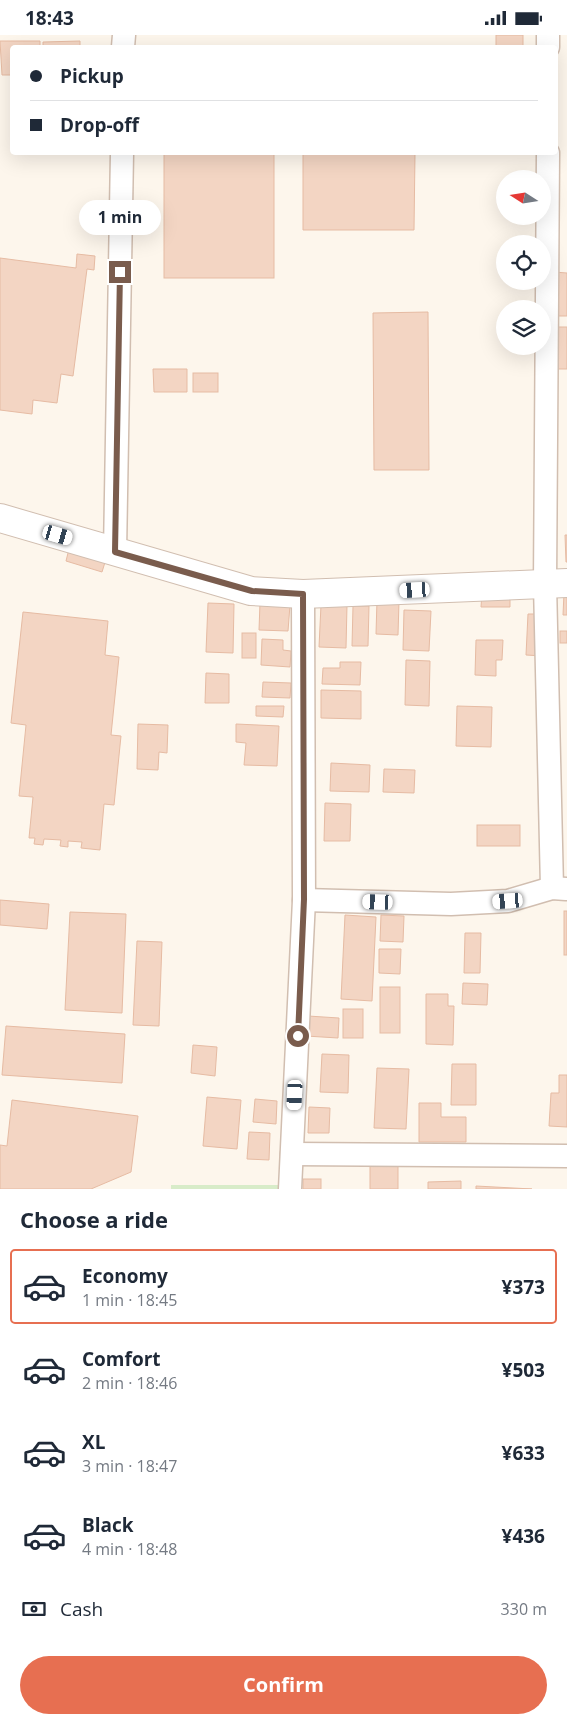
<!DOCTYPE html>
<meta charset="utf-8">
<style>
:root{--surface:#fff;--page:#f2f2f3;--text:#1f2937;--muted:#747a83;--line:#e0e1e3;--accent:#e76f51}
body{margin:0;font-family:"Open Sans",sans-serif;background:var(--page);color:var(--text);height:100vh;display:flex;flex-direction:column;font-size:19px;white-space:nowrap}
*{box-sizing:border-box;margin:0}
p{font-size:16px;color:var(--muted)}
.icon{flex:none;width:28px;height:28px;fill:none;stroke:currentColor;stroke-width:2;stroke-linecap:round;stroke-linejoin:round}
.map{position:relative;height:1154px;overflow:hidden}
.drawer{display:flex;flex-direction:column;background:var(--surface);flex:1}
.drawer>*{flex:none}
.guide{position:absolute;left:10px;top:10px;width:548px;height:110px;border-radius:5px;box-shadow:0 5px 20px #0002;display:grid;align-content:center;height:110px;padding:0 20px;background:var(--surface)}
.needle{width:32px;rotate:282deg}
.fabs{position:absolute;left:496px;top:135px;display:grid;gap:10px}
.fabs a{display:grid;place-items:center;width:55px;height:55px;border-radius:50%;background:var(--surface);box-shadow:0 5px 20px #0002;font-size:25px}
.end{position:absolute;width:22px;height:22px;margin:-11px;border:6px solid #7a5c4d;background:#fff;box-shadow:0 0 0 2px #fff}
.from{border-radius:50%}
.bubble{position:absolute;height:35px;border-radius:18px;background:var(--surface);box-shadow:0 5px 20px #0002;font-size:16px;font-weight:700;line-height:35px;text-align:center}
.car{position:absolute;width:15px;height:30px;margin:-15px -8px;border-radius:6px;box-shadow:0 0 4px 1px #0007;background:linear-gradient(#fff 24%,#345 0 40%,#fff 0 76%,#345 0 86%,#fff 0)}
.guide b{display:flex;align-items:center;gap:18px;height:48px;font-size:19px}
.guide b+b{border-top:1px solid var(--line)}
.guide i{width:12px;height:12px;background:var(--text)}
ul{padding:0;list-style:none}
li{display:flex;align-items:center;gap:15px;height:75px;margin:0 10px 8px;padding:0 10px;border:2px solid transparent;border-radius:5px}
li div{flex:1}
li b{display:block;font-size:19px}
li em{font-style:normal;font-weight:700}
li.on{border-color:var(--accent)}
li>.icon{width:45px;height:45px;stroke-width:1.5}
h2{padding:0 20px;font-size:22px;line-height:60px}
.pay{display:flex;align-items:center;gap:12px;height:55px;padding:0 20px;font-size:19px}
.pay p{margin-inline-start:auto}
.button{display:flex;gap:10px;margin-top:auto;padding:10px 20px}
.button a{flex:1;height:58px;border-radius:30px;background:var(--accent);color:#fff;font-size:20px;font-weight:700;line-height:58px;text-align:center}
.status{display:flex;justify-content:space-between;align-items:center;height:35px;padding:0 25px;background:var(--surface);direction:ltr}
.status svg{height:14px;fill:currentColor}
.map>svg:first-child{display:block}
.green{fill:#d8ecc9}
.building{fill:#f3d5c3;stroke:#e6bba3}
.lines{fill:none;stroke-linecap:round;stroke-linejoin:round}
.minor-casing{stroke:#d1beb0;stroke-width:25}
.tertiary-casing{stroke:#d1beb0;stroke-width:30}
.minor{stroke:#fff;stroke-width:22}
.tertiary{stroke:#fff;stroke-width:28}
.route{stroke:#7a5c4d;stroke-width:6}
</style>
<div class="status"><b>18:43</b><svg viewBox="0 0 49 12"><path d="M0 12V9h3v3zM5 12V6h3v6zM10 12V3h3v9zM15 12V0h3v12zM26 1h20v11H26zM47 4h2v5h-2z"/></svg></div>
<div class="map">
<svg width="567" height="1154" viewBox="0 0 567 1154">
<rect width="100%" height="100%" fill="#fdf6ec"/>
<polygon class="green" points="171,1150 281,1150 280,1154 171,1154"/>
<g class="building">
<rect x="496" y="0" width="27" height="12"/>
<polygon points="0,6 40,6 40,12 12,12 12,40 2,40"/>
<polygon points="80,6 80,12 43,12 43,7"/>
<rect x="164" y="118" width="110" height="125"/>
<polygon points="303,118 415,118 414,195 303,195"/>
<polygon points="77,219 95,221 94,235 87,234 73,341 61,339 57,368 33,365 32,379 0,375 0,223 76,233"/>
<polygon points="554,237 567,238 567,281 554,281"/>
<polygon points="428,277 429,435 374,435 373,278"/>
<rect x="553" y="292" width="14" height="42"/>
<polygon points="153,334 187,334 187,357 154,357"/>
<rect x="193" y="338" width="25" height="19"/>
<polygon points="565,500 567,500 567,527 566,527"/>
<polygon points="69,514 106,524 102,537 66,526"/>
<polygon points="482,558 510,558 510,572 481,572"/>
<polygon points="564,558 567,558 567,580 563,580"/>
<polygon points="377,565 399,566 398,600 376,599"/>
<polygon points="208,568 234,569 233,618 206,617"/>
<polygon points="260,568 290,570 288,596 259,595"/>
<polygon points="321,570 347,570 346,613 319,612"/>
<polygon points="353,571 369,571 368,611 352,611"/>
<polygon points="404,575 431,576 429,616 403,615"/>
<polygon points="23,577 108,586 105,620 119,622 111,700 121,701 114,770 104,769 100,815 81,813 82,807 68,806 68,812 60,811 61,805 44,804 43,810 34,809 35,803 29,803 33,762 19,761 26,690 11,688"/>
<polygon points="528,579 545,579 543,621 526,620"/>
<rect x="560" y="596" width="7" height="12"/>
<rect x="242" y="598" width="14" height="25"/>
<polygon points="262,604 283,605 283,615 291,616 290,632 261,630"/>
<polygon points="476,605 503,605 502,625 496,625 496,641 475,640"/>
<polygon points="406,625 430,626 429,671 405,670"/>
<polygon points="340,627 361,627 360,650 322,649 323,633 340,633"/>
<polygon points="206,638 229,639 229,668 205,668"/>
<polygon points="263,647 291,648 290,663 262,662"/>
<polygon points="321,655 361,656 361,684 321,683"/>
<polygon points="256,671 284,671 283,682 256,681"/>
<polygon points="457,671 492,672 491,712 456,711"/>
<polygon points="138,689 168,690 167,718 159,717 158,735 137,734"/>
<polygon points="236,689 279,691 277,731 244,730 246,708 236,707"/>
<polygon points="331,728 370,730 369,757 330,756"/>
<polygon points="384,734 415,735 414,758 383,757"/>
<polygon points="325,768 351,769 350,806 324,806"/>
<rect x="477" y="790" width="43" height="21"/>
<polygon points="0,865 49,869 47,894 0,890"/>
<rect x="564" y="876" width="3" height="44"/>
<polygon points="70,877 126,879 122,978 65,975"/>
<polygon points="345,880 376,882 372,966 341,964"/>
<polygon points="381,880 404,881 403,907 380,906"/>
<polygon points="465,898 481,898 480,938 464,938"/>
<polygon points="137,906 162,907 159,991 133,990"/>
<polygon points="379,914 401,914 400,939 379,938"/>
<polygon points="463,948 488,949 487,970 462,969"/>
<rect x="380" y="952" width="20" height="46"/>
<polygon points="426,959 448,959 448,971 454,971 453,1010 426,1009"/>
<rect x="343" y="974" width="20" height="29"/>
<polygon points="308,981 339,983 338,1003 306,1001"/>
<polygon points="6,991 125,999 122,1048 2,1040"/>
<polygon points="193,1010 217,1012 215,1041 191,1038"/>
<polygon points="322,1019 349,1020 348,1058 320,1057"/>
<polygon points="452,1029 476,1029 476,1070 451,1070"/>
<polygon points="377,1033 409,1034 406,1094 374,1093"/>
<polygon points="559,1040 567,1040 567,1092 549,1091 551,1058 559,1058"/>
<polygon points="207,1062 241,1065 237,1114 203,1111"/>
<polygon points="255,1064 277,1066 276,1089 253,1087"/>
<polygon points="12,1065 138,1081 131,1137 91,1154 0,1154 0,1110 7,1111"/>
<polygon points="419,1068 441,1068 441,1082 466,1082 466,1107 419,1107"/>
<polygon points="309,1072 330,1073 329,1098 308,1098"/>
<polygon points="249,1097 270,1098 269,1125 247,1124"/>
<polygon points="370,1129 398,1130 398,1154 370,1154"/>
<rect x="303" y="1144" width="18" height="10"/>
<polygon points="461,1146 461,1154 428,1154 428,1147"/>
<polygon points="476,1151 532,1154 476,1154"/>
</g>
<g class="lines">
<g class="minor-casing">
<g id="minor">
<polyline points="123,12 124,0"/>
<polyline points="548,12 548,0"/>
<polyline points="548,118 545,549 552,853"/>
<polyline points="115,517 122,118"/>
<polyline points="304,865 451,869 508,866 552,853 566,854"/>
<polyline points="292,1119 567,1121"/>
<polyline points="290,1154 304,865 303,559"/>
</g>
</g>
<g class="tertiary-casing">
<polyline id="tertiary" points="0,483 251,556 303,559 567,548"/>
</g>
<use href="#minor" class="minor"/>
<use href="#tertiary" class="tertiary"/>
</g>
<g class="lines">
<polyline class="route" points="120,237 115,517 252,556 303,559 304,864 298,1001"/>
</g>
</svg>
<div class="fabs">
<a><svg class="needle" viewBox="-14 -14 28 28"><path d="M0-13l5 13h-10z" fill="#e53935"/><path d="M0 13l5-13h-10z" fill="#747a83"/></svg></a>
<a><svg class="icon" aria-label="locate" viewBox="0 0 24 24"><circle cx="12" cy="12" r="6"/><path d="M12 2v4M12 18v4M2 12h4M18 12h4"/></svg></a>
<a><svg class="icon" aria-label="layers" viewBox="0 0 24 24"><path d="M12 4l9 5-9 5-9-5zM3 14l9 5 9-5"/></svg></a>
</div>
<i class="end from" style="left:298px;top:1001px"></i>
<i class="end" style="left:120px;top:237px"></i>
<div class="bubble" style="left:79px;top:165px;width:82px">1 min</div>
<i class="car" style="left:58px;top:500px;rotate:106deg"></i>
<i class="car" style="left:415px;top:555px;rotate:267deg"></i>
<i class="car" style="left:508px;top:866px;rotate:266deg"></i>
<i class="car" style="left:378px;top:867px;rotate:272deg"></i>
<i class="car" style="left:295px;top:1060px;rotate:183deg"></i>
<div class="guide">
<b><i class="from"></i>Pickup</b>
<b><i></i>Drop-off</b>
</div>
</div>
<section class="drawer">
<h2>Choose a ride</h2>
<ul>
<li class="on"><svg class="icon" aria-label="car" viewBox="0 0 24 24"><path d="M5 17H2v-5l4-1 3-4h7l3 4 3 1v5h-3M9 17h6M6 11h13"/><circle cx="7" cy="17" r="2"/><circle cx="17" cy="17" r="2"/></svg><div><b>Economy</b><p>1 min · 18:45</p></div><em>¥373</em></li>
<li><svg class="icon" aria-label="car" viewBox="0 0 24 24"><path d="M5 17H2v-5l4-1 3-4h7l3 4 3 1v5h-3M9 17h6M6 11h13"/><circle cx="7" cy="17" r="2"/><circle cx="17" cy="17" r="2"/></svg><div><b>Comfort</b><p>2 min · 18:46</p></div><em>¥503</em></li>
<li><svg class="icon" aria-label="car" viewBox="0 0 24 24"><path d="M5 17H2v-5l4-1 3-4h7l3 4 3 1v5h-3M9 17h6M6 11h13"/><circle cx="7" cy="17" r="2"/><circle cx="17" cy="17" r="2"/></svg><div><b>XL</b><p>3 min · 18:47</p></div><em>¥633</em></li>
<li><svg class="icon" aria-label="car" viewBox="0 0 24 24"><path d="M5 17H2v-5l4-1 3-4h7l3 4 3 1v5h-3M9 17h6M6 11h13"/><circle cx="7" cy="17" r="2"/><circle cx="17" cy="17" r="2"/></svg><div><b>Black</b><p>4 min · 18:48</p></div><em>¥436</em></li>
</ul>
<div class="pay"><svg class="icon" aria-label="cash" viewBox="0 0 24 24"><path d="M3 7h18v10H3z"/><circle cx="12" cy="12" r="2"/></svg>Cash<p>330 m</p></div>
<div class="button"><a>Confirm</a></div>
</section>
